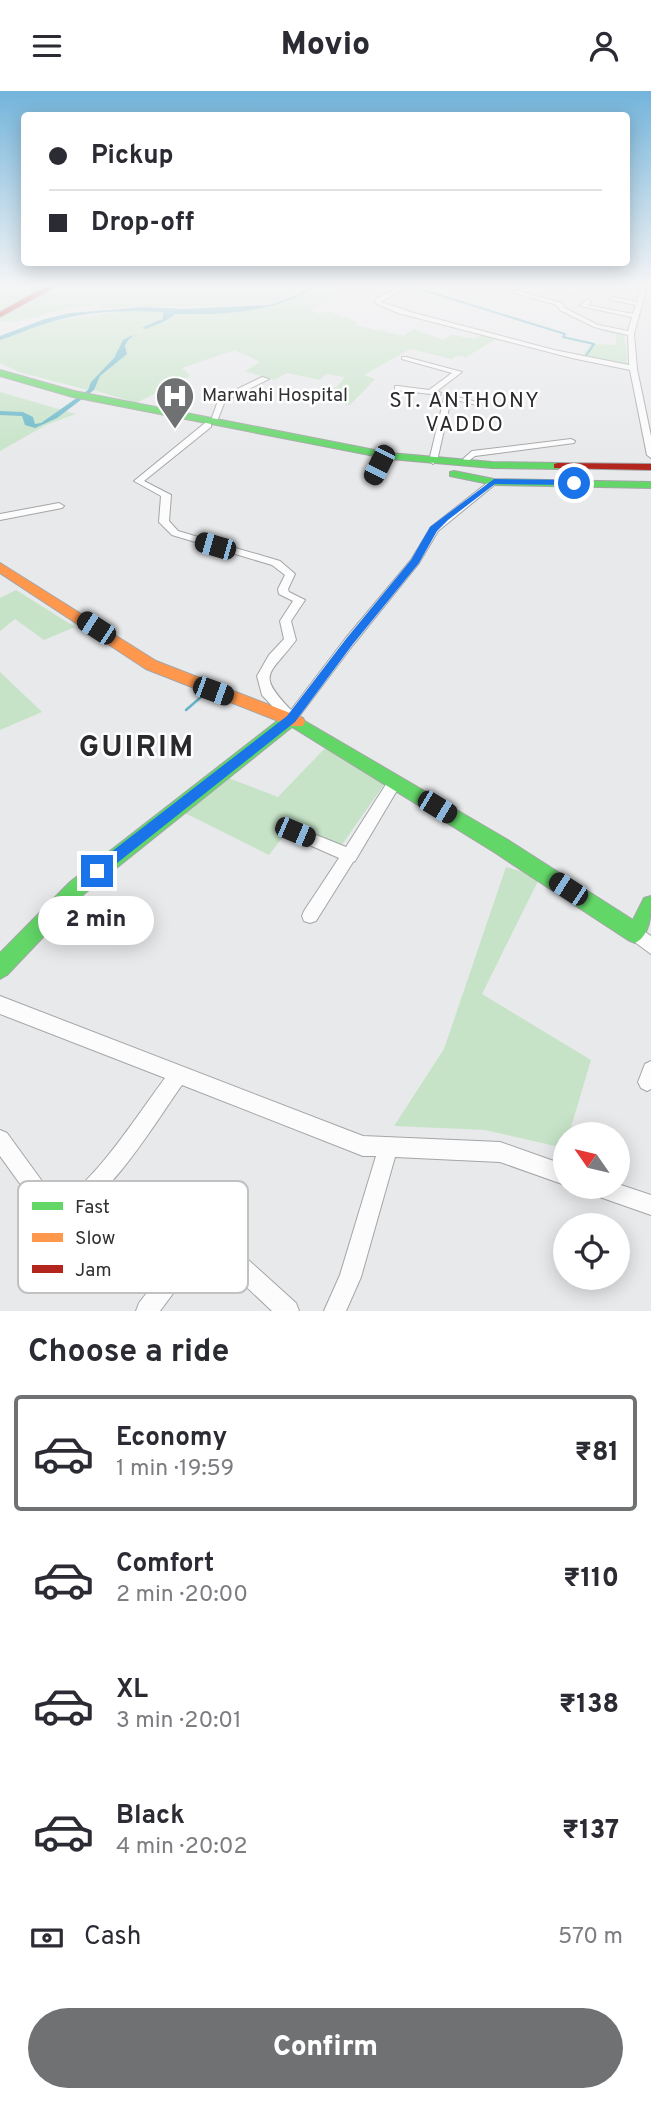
<!DOCTYPE html>
<meta charset="utf-8">
<style>
:root{--surface:#fff;--page:#f7f7f7;--text:#2b2b33;--muted:#7c7c81;--line:#e1e1e2;--accent:#707173}
body{margin:0;font-family:Overpass,sans-serif;background:var(--page);color:var(--text);height:100vh;display:flex;flex-direction:column;font-size:26px;white-space:nowrap}
*{box-sizing:border-box;margin:0}
p{font-size:23px;color:var(--muted)}
.icon{flex:none;width:38px;height:38px;fill:none;stroke:currentColor;stroke-width:2;stroke-linecap:round;stroke-linejoin:round}
.map{position:relative;height:1220px;overflow:hidden}
.drawer{display:flex;flex-direction:column;background:var(--surface);flex:1}
.drawer>*{flex:none}
.hud{position:absolute;left:21px;top:21px;width:609px;height:154px;border-radius:7px;box-shadow:0 4px 18px #0003;display:grid;align-content:center;height:154px;padding:0 28px;background:var(--surface)}
.needle{width:46px;rotate:304deg}
.fabs{position:absolute;left:553px;top:1031px;display:grid;gap:14px}
.fabs a{display:grid;place-items:center;width:77px;height:77px;border-radius:50%;background:var(--surface);box-shadow:0 4px 18px #0003;font-size:35px}
.end{position:absolute;width:32px;height:32px;margin:-16px;border:9px solid #1a73e8;background:#fff;box-shadow:0 0 0 4px #fff}
.from{border-radius:50%}
.bubble{position:absolute;height:49px;border-radius:24px;background:var(--surface);box-shadow:0 4px 18px #0003;font-size:23px;font-weight:800;line-height:49px;text-align:center}
.car{position:absolute;width:21px;height:42px;margin:-21px -10px;border-radius:9px;box-shadow:0 0 5px 2px #0007;background:linear-gradient(#222 24%,#8ab4d8 0 40%,#222 0 76%,#8ab4d8 0 86%,#222 0)}
.hud b{display:flex;align-items:center;gap:24px;height:66px;font-size:26px}
.hud b+b{border-top:2px solid var(--line)}
.hud i{width:18px;height:18px;background:var(--text)}
ul{padding:0;list-style:none}
li{display:flex;align-items:center;gap:21px;height:116px;margin:0 14px 10px;padding:0 14px;border:4px solid transparent;border-radius:7px}
li div{flex:1}
li b{display:block;font-size:26px}
li em{font-style:normal;font-weight:800}
li.on{border-color:var(--accent)}
li>.icon{width:63px;height:63px;stroke-width:1.5}
h2{padding:0 28px;font-size:32px;line-height:84px}
.pay{display:flex;align-items:center;gap:18px;height:77px;padding:0 28px;font-size:26px}
.pay p{margin-inline-start:auto}
.action{display:flex;gap:14px;margin-top:auto;padding:14px 28px}
.action a{flex:1;height:80px;border-radius:42px;background:var(--accent);color:#fff;font-size:28px;font-weight:800;line-height:80px;text-align:center}
header{display:flex;justify-content:space-between;align-items:center;height:91px;padding:0 28px;background:var(--surface);font-size:32px;font-weight:800}
.map>svg:first-child{display:block}
.green{fill:#c6e3c7}
.water{fill:#64b5c7}
.lines{fill:none;stroke-linecap:round;stroke-linejoin:round}
.stream-far1{stroke:#64b5c7;stroke-width:2}
.stream{stroke:#64b5c7;stroke-width:2.5}
.street-casing{stroke:#a4a5a7;stroke-width:2}
.fast-casing{stroke:#a4a5a7;stroke-width:2}
.slow-casing{stroke:#a4a5a7;stroke-width:2}
.jam-casing{stroke:#a4a5a7;stroke-width:2}
.street{fill:#fcfcfc;fill-rule:evenodd}
.fast{fill:#63d668;fill-rule:evenodd}
.slow{fill:#ff974d;fill-rule:evenodd}
.jam{fill:#b3261e;fill-rule:evenodd}
.route{fill:#1a73e8}
.labels{text-anchor:middle;dominant-baseline:central;stroke-width:5;stroke-linejoin:round;paint-order:stroke}
.far-poi-label{font-size:19px;fill:#303132;stroke:#fff;text-anchor:start}
.far-neighbourhood-label{font-size:21px;letter-spacing:2px;fill:#2a2a2d;stroke:#fff}
.district-label{font-size:30px;font-weight:bold;letter-spacing:2px;fill:#2a2a2d;stroke:#fff}
.key{fill:#fff;stroke:#c1c1c2;stroke-width:2}
.key-label{font-size:19px;fill:#303132}
</style>
<header><svg class="icon" aria-label="menu" viewBox="0 0 24 24"><path d="M4 6h16M4 12h16M4 18h16"/></svg>Movio<svg class="icon" aria-label="person" viewBox="0 0 24 24"><circle cx="12" cy="8" r="4"/><path d="M4 21q1-7 8-7t8 7"/></svg></header>
<div class="map">
<svg width="651" height="1220" viewBox="0 0 651 1220">
<rect width="100%" height="100%" fill="#e8e9eb"/>
<g class="green">
<polygon points="0,195 49,195 0,222"/>
<polygon points="56,195 299,195 302,196 275,211 266,213 101,217 102,213 69,217 16,231 0,230 0,226"/>
<path d="M 319,195 L 329,195 L 326,197 L 342,202 L 309,219 L 319,223 L 327,220 L 358,231 L 355,234 L 404,245 L 414,238 L 443,249 L 452,244 L 475,248 L 484,243 L 496,248 L 466,266 L 458,264 L 452,268 L 410,258 L 364,284 L 375,288 L 350,314 L 316,308 L 338,295 L 345,286 L 326,283 L 320,289 L 287,282 L 274,289 L 245,280 L 260,271 L 235,259 L 182,277 L 190,285 L 136,312 L 94,299 L 100,285 L 126,263 C 122,237 161,237 175,223 C 226,224 274,221 319,195 Z"/>
<polygon points="132,219 163,221 163,227 123,249 114,267 91,291 88,299 19,281 0,272 0,249 48,231"/>
<polygon points="603,237 624,242 627,274 582,266 591,253 616,254 616,243 600,240"/>
<polygon points="0,301 76,323 46,334 0,360"/>
<polygon points="16,499 75,536 44,549 15,528 0,540 0,507"/>
<polygon points="0,581 42,621 0,639"/>
<polygon points="327,655 385,692 341,755 294,731 269,764 183,721 226,686 278,706"/>
<polygon points="506,776 540,786 482,903 591,969 569,1043 565,1043 564,1057 485,1039 394,1035 444,958"/>
</g>
<path class="water" d="M 309,195 L 319,195 C 273,222 226,224 175,223 C 161,237 133,236 125,255 L 127,263 L 100,285 L 94,299 L 57,327 L 35,337 L 25,334 L 22,325 L 0,324 L 0,320 L 23,321 L 33,326 L 35,333 L 41,332 L 88,299 L 91,291 L 114,267 L 123,249 L 159,231 L 163,227 L 163,221 C 126,219 84,220 47,232 C 31,237 16,244 0,249 L 0,245 L 45,228 L 70,222 L 145,216 L 184,218 L 269,214 L 297,204 Z"/>
<g class="lines">
<g class="stream-far1">
<polyline points="410,195 565,243 563,246 594,253 585,266"/>
<polyline points="144,237 160,230"/>
</g>
<polyline class="stream" points="186,619 208,600"/>
<g class="street-casing">
<g id="street">
<polygon points="401,195 409,195 381,211 414,222 554,259 629,274 628,244 594,236 560,219 557,214 512,201 515,199 562,212 565,217 598,234 628,240 632,226 580,215 588,208 591,210 587,214 633,223 636,214 608,208 611,206 637,211 641,195 647,195 634,243 637,278 651,345 651,367 647,364 630,279 572,267 398,222 375,212 375,208"/>
<polygon points="575,195 582,195 571,202 567,202 567,200"/>
<polygon points="402,266 406,266 462,281 437,300 441,302 440,304 395,299 395,295 398,295 429,299 452,282 402,268"/>
<path d="M 262,286 L 269,288 L 225,310 L 216,333 L 211,333 L 211,336 L 144,390 L 171,404 L 169,430 L 178,440 L 280,470 L 295,483 L 288,498 L 289,501 L 305,509 L 291,530 L 296,549 C 270,584 255,582 291,619 L 345,548 L 411,469 L 431,436 L 491,389 L 498,391 L 438,440 L 419,472 L 353,554 L 295,631 L 287,631 L 262,604 L 257,585 L 269,564 L 284,548 L 280,530 L 293,510 L 279,503 L 278,498 L 285,484 L 272,474 L 172,444 L 159,431 L 161,405 L 134,390 L 205,332 L 210,332 L 219,307 Z"/>
<polygon points="445,303 481,312 477,314 451,308 437,370 433,373 429,370"/>
<polygon points="571,348 575,350 574,352 475,365 467,371 463,368 472,360"/>
<polygon points="376,364 379,365 383,374 374,391 371,392 367,389 375,374 372,367"/>
<polygon points="59,412 64,415 62,417 0,429 0,423"/>
<polygon points="395,685 400,687 402,691 355,770 353,771 316,830 310,832 304,830 302,825 304,820 339,767 289,745 287,741 289,737 294,735 346,756 390,687"/>
<polygon points="635,834 651,845 651,863 629,847 627,842 629,837"/>
<path d="M 0,905 L 363,1045 L 500,1051 L 565,1074 L 565,1094 L 500,1071 L 395,1066 L 361,1186 L 346,1220 L 324,1220 L 340,1184 L 376,1065 L 363,1065 L 182,994 C 152,1036 109,1111 60,1131 L 41,1122 L 0,1065 L 0,1039 L 7,1042 L 55,1108 L 60,1110 C 94,1093 141,1019 165,987 L 0,923 Z"/>
<polygon points="651,970 651,998 647,1000 641,997 638,991 645,973"/>
<polygon points="618,1093 651,1104 651,1124 591,1103 588,1096 618,1096"/>
<polygon points="205,1133 212,1136 296,1212 299,1220 272,1220 206,1158 160,1220 136,1220 139,1212 198,1136"/>
</g>
</g>
<g class="fast-casing">
<g id="fast">
<polygon points="0,279 74,300 390,362 492,371 558,372 563,375 558,378 492,377 390,368 73,306 0,285"/>
<polygon points="454,380 494,388 651,391 651,397 494,394 450,385 450,381"/>
<path d="M 291,622 L 508,749 L 633,829 L 644,807 L 651,805 C 651,823 651,844 635,852 L 628,849 L 494,761 L 292,636 L 84,803 L 7,884 L 0,888 L 0,862 L 70,791 L 285,624 Z"/>
</g>
</g>
<g class="slow-casing">
<polygon id="slow" points="0,472 156,570 303,627 305,631 303,635 291,635 146,578 0,482"/>
</g>
<g class="jam-casing">
<g id="jam">
<polygon points="47,195 57,195 0,226 0,221"/>
<polygon points="558,372 651,373 651,379 554,377 554,373"/>
</g>
</g>
<use href="#street" class="street"/>
<use href="#fast" class="fast"/>
<use href="#slow" class="slow"/>
<use href="#jam" class="jam"/>
</g>
<linearGradient id="sky" x2="0" y2="1"><stop stop-color="#73b4db"/><stop offset="0.53" stop-color="#f5f5f6"/><stop offset="1" stop-color="#f5f5f6" stop-opacity="0"/></linearGradient>
<rect width="651" height="366" fill="url(#sky)"/>
<polygon class="route" points="494,388 574,389 578,392 574,394 495,393 448,429 437,440 419,472 353,553 295,631 102,784 93,784 93,775 287,625 346,548 411,469 430,436"/>
<defs>
<g id="hospital-pin" transform="scale(2.0125)"><path d="M0 17L-7.5 6A9.5 9.5 0 1 1 7.5 6Z" fill="#707173" stroke="#fff"/><path d="M-5-5h3v3.5h4V-5h3V5h-3V1.5h-4V5h-3Z" fill="#fff"/></g>
</defs>
<g fill-rule="evenodd">
<use href="#hospital-pin" x="175" y="305"/>
</g>
<g class="labels">
<g class="far-poi-label">
<text x="202" y="305">Marwahi Hospital</text>
</g>
<g class="far-neighbourhood-label">
<text x="465" y="310">ST. ANTHONY<tspan x="465" dy="24">VADDO</tspan></text>
</g>
<g class="district-label">
<text x="137" y="657">GUIRIM</text>
</g>
</g>
<rect x="18" y="1090" width="230" height="112" rx="10" class="key"/>
<rect x="32" y="1111" width="31" height="8" fill="#63d668"/>
<rect x="32" y="1142" width="31" height="9" fill="#ff974d"/>
<rect x="32" y="1174" width="31" height="8" fill="#b3261e"/>
<g class="key-label">
<text x="75" y="1122">Fast</text>
<text x="75" y="1153">Slow</text>
<text x="75" y="1185">Jam</text>
</g>
</svg>
<div class="fabs">
<a><svg class="needle" viewBox="-14 -14 28 28"><path d="M0-13l5 13h-10z" fill="#e53935"/><path d="M0 13l5-13h-10z" fill="#7c7c81"/></svg></a>
<a><svg class="icon" aria-label="locate" viewBox="0 0 24 24"><circle cx="12" cy="12" r="6"/><path d="M12 2v4M12 18v4M2 12h4M18 12h4"/></svg></a>
</div>
<i class="end from" style="left:574px;top:392px"></i>
<i class="end" style="left:97px;top:780px"></i>
<div class="bubble" style="left:38px;top:805px;width:116px">2 min</div>
<i class="car" style="left:379px;top:374px;rotate:207deg"></i>
<i class="car" style="left:215px;top:455px;rotate:286deg"></i>
<i class="car" style="left:96px;top:537px;rotate:303deg"></i>
<i class="car" style="left:213px;top:600px;rotate:110deg"></i>
<i class="car" style="left:437px;top:716px;rotate:121deg"></i>
<i class="car" style="left:295px;top:741px;rotate:113deg"></i>
<i class="car" style="left:568px;top:798px;rotate:303deg"></i>
<div class="hud">
<b><i class="from"></i>Pickup</b>
<b><i></i>Drop-off</b>
</div>
</div>
<section class="drawer">
<h2>Choose a ride</h2>
<ul>
<li class="on"><svg class="icon" aria-label="car" viewBox="0 0 24 24"><path d="M5 17H2v-5l4-1 3-4h7l3 4 3 1v5h-3M9 17h6M6 11h13"/><circle cx="7" cy="17" r="2"/><circle cx="17" cy="17" r="2"/></svg><div><b>Economy</b><p>1 min · 19:59</p></div><em>₹81</em></li>
<li><svg class="icon" aria-label="car" viewBox="0 0 24 24"><path d="M5 17H2v-5l4-1 3-4h7l3 4 3 1v5h-3M9 17h6M6 11h13"/><circle cx="7" cy="17" r="2"/><circle cx="17" cy="17" r="2"/></svg><div><b>Comfort</b><p>2 min · 20:00</p></div><em>₹110</em></li>
<li><svg class="icon" aria-label="car" viewBox="0 0 24 24"><path d="M5 17H2v-5l4-1 3-4h7l3 4 3 1v5h-3M9 17h6M6 11h13"/><circle cx="7" cy="17" r="2"/><circle cx="17" cy="17" r="2"/></svg><div><b>XL</b><p>3 min · 20:01</p></div><em>₹138</em></li>
<li><svg class="icon" aria-label="car" viewBox="0 0 24 24"><path d="M5 17H2v-5l4-1 3-4h7l3 4 3 1v5h-3M9 17h6M6 11h13"/><circle cx="7" cy="17" r="2"/><circle cx="17" cy="17" r="2"/></svg><div><b>Black</b><p>4 min · 20:02</p></div><em>₹137</em></li>
</ul>
<div class="pay"><svg class="icon" aria-label="cash" viewBox="0 0 24 24"><path d="M3 7h18v10H3z"/><circle cx="12" cy="12" r="2"/></svg>Cash<p>570 m</p></div>
<div class="action"><a>Confirm</a></div>
</section>
